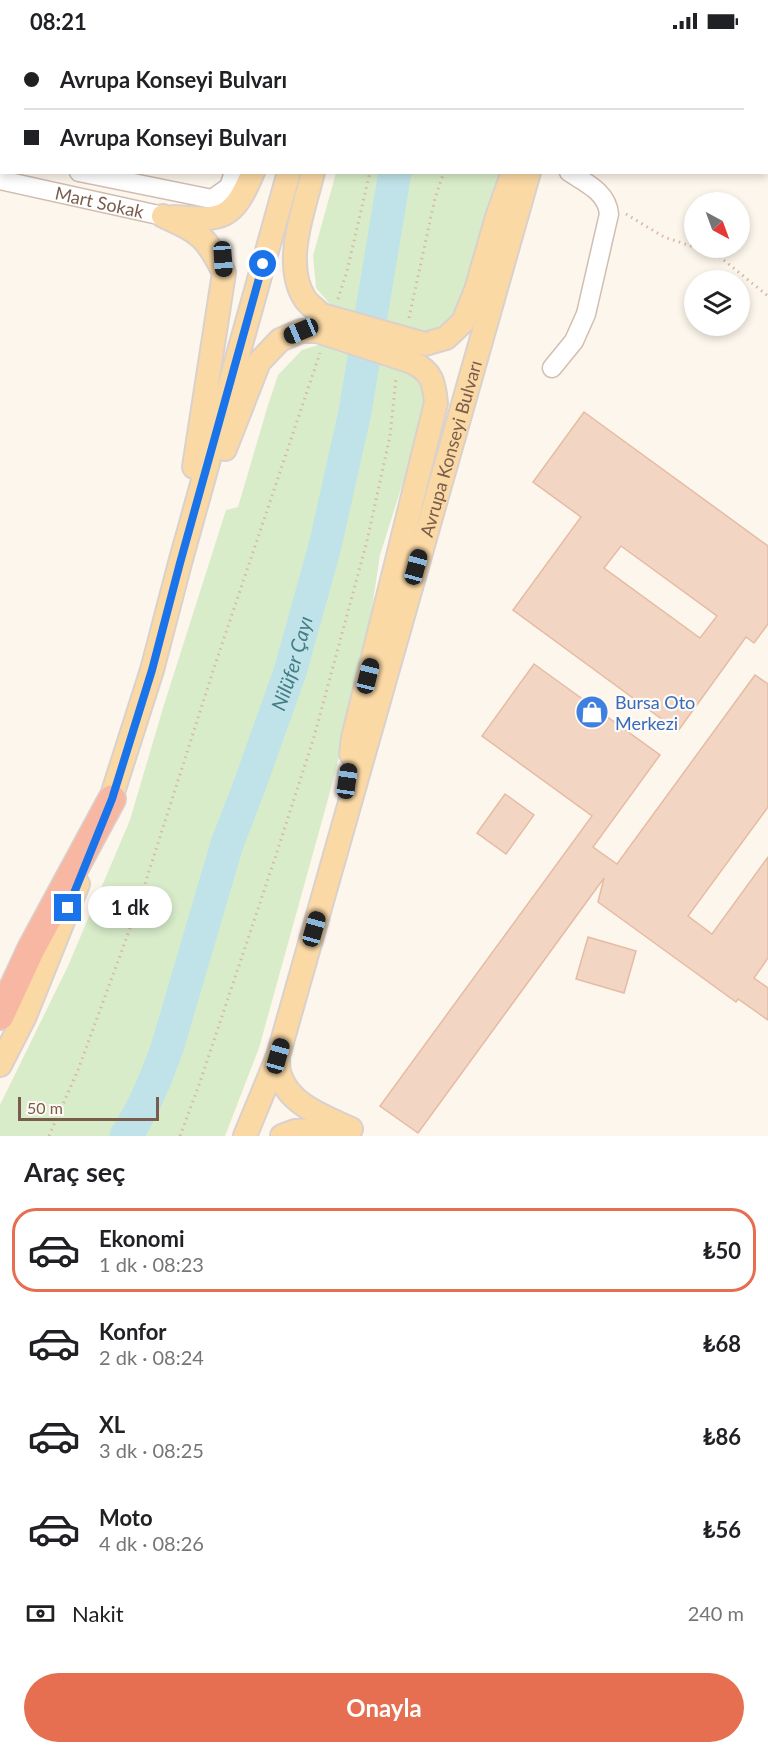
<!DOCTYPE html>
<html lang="tr">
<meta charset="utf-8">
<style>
:root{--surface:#fff;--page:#f2f2f2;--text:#202124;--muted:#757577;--line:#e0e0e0;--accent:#e76f51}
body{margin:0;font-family:Lato,sans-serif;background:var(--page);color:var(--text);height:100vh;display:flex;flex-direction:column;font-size:22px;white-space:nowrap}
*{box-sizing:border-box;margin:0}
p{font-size:20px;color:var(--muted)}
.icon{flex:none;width:33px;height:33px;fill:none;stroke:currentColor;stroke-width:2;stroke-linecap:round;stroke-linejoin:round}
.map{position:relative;height:1094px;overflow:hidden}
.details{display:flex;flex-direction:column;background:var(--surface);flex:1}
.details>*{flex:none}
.hud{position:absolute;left:0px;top:0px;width:768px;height:132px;box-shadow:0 3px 9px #0003;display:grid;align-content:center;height:132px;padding:0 24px;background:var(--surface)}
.needle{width:39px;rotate:139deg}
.fabs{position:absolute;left:684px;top:150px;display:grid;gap:12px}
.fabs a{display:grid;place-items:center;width:66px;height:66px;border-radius:50%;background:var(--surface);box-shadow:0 3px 9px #0003;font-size:30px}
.scale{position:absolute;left:18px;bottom:15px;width:141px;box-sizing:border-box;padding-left:6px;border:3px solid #7a5c4d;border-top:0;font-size:16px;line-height:21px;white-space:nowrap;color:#7a5c4d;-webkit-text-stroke:4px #fffaf3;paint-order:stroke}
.end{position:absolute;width:27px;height:27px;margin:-14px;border:8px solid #1a73e8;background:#fff;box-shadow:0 0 0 3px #fff}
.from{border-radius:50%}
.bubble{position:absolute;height:42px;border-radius:21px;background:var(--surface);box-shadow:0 3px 9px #0003;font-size:20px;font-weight:700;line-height:42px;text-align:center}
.car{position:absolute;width:18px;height:36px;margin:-18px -9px;border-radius:8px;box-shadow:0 0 4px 2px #0007;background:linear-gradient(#222 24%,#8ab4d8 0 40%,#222 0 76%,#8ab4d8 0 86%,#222 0)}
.hud b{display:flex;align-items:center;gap:21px;height:57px;font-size:22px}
.hud b+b{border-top:2px solid var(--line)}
.hud i{width:15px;height:15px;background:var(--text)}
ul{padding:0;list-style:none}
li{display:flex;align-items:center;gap:18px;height:84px;margin:0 12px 9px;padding:0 12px;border:3px solid transparent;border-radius:24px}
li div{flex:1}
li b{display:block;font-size:22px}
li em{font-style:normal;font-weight:700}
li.current{border-color:var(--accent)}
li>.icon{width:54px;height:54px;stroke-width:1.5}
h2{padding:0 24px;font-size:27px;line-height:72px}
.pay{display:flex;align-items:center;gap:15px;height:66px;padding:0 24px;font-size:22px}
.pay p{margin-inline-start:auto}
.button{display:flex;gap:12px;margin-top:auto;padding:12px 24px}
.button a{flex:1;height:69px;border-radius:36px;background:var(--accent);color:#fff;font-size:24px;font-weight:700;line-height:69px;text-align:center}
.status{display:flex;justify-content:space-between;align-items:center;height:42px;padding:0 30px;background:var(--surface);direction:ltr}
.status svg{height:16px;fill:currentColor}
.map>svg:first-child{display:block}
.green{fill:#d8ecc9}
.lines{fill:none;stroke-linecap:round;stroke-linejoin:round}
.river{stroke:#bfe3e8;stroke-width:33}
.building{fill:#f3d5c3;stroke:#e6bba3;stroke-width:1.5;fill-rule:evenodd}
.minor-casing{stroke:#d1beb0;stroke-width:21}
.major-casing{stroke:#dad1cd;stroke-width:26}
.highway-casing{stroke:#dad1cd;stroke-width:30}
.path{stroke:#d9b8a5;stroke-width:3;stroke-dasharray:1.5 4.5;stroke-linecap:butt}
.minor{stroke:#fff;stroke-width:18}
.major{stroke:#fbd9a5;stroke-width:22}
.highway{stroke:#f7b7a3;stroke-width:27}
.major-bridge-casing{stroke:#dad1cd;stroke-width:26;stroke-linecap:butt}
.major-bridge{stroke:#fbd9a5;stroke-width:22}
.route{stroke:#1a73e8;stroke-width:8}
.labels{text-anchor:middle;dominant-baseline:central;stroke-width:4.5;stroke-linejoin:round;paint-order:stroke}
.street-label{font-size:18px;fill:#7a5c4d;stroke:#fffaf3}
.shop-label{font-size:18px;fill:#366cbe;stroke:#fffaf3;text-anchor:start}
.water-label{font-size:20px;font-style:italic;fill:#437c86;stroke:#fffaf3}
</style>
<div class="status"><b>08:21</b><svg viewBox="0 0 49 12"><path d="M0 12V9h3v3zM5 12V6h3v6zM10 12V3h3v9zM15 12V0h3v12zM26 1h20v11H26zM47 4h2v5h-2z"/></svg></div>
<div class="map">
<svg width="768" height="1094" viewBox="0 0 768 1094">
<rect width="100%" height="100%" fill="#fdf6ec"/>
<g class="green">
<polygon points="360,0 554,0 553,2 359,1"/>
<polygon points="336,131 504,131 458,270 448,284 436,289 419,289 368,276 332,264 316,246 313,214"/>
<polygon points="322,302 401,321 428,346 417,396 380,513 365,612 330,750 259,1006 225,1094 0,1094 0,1063 68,924 130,778 163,666 226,468 238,465 268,363 278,333 302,308"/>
</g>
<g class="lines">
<g class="river">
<polyline points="425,2 426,0"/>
<path id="s1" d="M 126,1094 C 144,1066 157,1035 168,1003 L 227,802 L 249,745 L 290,630 L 325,504 L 355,370 L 395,130"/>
</g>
</g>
<g class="building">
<path d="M 584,370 L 768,504 L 768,582 L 754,601 L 746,595 L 678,689 L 513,568 L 581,475 L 533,440 ZM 621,504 L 717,574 L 700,596 L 604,526 Z"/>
<polygon points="534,622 660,713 593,805 617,822 755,633 768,642 768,765 688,874 712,892 768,815 768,916 754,936 768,946 768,978 738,957 736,960 598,860 604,836 418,1091 380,1064 592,774 482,694"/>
<polygon points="505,752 534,773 506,812 477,791"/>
<polygon points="588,895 636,909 624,951 576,937"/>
</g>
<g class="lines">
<g class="minor-casing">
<g id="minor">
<polyline points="83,2 83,0"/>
<polyline points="178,2 179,0"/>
<polyline points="277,2 278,0"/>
<polyline points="0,114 2,115"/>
<polyline points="79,130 212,157 229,145 234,130"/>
<path id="s2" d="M 0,138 L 163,174"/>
<path d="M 552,326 L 574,299 L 586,272 L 609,172 C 607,150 586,141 569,130"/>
</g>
</g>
<g class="major-casing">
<g id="major">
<polyline points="300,2 301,0"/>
<polyline points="330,2 331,0"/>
<polyline points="566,2 566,0"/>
<path d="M 313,130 C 304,168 282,221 305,257 C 309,263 317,268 322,273"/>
<path d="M 163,174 C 200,191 206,194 224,231 L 194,425"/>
<path d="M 173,175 C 223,179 233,178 253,130"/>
<polyline points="425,302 446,296 463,280 476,248 497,175 513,130"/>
<polyline points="225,407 259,320 280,298 301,289 317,289"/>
<path d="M 351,712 L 353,696 L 436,361 C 434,340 432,330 412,320"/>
<polyline points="106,772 152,628 180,521 289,130"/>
<path d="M 278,1014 C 278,1020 278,1028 280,1033 C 289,1063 326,1075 351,1087"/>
<polyline points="0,1023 25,974 78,842"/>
<path id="s3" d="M 245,1094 L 278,1014 L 529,130"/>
<polyline points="282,1094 295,1089 349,1087"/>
</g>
</g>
<g class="highway-casing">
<polyline id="highway" points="0,974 31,907 112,757"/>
</g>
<g class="path">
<polyline points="443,0 447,2"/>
<polyline points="404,2 404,0"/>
<polyline points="486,2 487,0"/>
<polyline points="626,172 664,195 694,205"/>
<polyline points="697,206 715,211 768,254"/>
<polyline points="338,257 347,229 370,130"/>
<polyline points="409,276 435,156 444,130"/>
<polyline points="49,1094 78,1028 136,870 213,629 320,311"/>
<polyline points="180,1094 199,1043 274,819 314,695 367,499 390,394 396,336"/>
</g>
<use href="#minor" class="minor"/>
<use href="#major" class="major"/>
<use href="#highway" class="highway"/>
<g class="major-bridge-casing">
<g id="major-bridge">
<polyline points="322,273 425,302"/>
<polyline points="317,289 412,320"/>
</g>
</g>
<use href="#major-bridge" class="major-bridge"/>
</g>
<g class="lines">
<polyline class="route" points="68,866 112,757 152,628 180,521 263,222"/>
</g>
<defs>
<g id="shop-disc" transform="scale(1.725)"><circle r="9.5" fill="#3f7fe0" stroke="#fffaf3"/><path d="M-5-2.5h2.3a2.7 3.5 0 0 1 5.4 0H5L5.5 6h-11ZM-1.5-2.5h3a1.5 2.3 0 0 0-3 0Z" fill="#fff"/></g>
</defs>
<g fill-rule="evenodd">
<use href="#shop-disc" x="592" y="670"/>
</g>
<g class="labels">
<g class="street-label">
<text stroke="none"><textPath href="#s2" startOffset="102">Mart Sokak</textPath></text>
<text stroke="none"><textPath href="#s3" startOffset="718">Avrupa Konseyi Bulvarı</textPath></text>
</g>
<g class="shop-label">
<text x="615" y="660">Bursa Oto<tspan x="615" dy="21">Merkezi</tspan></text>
</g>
<g class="water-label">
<text stroke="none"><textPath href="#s1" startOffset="502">Nilüfer Çayı</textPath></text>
</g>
</g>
</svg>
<div class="fabs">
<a><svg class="needle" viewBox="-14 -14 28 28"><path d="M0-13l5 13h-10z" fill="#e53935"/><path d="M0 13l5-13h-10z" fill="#757577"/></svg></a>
<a><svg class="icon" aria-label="layers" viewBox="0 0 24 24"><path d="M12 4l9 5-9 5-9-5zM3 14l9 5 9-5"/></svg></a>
</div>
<div class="scale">50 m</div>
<i class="end from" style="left:263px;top:222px"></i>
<i class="end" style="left:68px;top:866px"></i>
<div class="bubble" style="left:88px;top:844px;width:84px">1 dk</div>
<i class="car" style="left:223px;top:217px;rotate:176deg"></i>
<i class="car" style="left:301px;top:289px;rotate:247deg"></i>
<i class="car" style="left:416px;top:525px;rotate:15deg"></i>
<i class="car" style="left:368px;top:634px;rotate:14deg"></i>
<i class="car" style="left:347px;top:739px;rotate:8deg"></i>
<i class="car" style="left:314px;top:887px;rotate:16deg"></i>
<i class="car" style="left:278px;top:1014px;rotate:16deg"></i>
<div class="hud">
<b><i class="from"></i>Avrupa Konseyi Bulvarı</b>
<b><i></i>Avrupa Konseyi Bulvarı</b>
</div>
</div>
<section class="details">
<h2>Araç seç</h2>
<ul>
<li class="current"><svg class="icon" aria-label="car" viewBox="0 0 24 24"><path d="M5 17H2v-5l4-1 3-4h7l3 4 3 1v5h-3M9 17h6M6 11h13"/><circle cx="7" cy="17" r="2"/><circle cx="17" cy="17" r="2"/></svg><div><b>Ekonomi</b><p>1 dk · 08:23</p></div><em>₺50</em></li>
<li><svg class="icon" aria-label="car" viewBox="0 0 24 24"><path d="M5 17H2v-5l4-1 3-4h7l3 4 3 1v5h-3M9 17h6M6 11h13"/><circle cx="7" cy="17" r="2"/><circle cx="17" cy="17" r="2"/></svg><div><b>Konfor</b><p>2 dk · 08:24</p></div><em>₺68</em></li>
<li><svg class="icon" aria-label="car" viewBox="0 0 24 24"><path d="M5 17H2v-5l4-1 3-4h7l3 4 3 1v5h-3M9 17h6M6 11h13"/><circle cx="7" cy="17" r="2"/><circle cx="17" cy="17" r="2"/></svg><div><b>XL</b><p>3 dk · 08:25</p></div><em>₺86</em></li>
<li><svg class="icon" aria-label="car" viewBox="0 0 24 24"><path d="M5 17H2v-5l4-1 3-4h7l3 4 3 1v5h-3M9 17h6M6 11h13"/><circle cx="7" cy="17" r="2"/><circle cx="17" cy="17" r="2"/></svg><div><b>Moto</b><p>4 dk · 08:26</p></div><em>₺56</em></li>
</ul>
<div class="pay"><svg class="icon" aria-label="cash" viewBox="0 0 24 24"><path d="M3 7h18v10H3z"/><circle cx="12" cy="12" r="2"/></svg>Nakit<p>240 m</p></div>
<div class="button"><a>Onayla</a></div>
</section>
